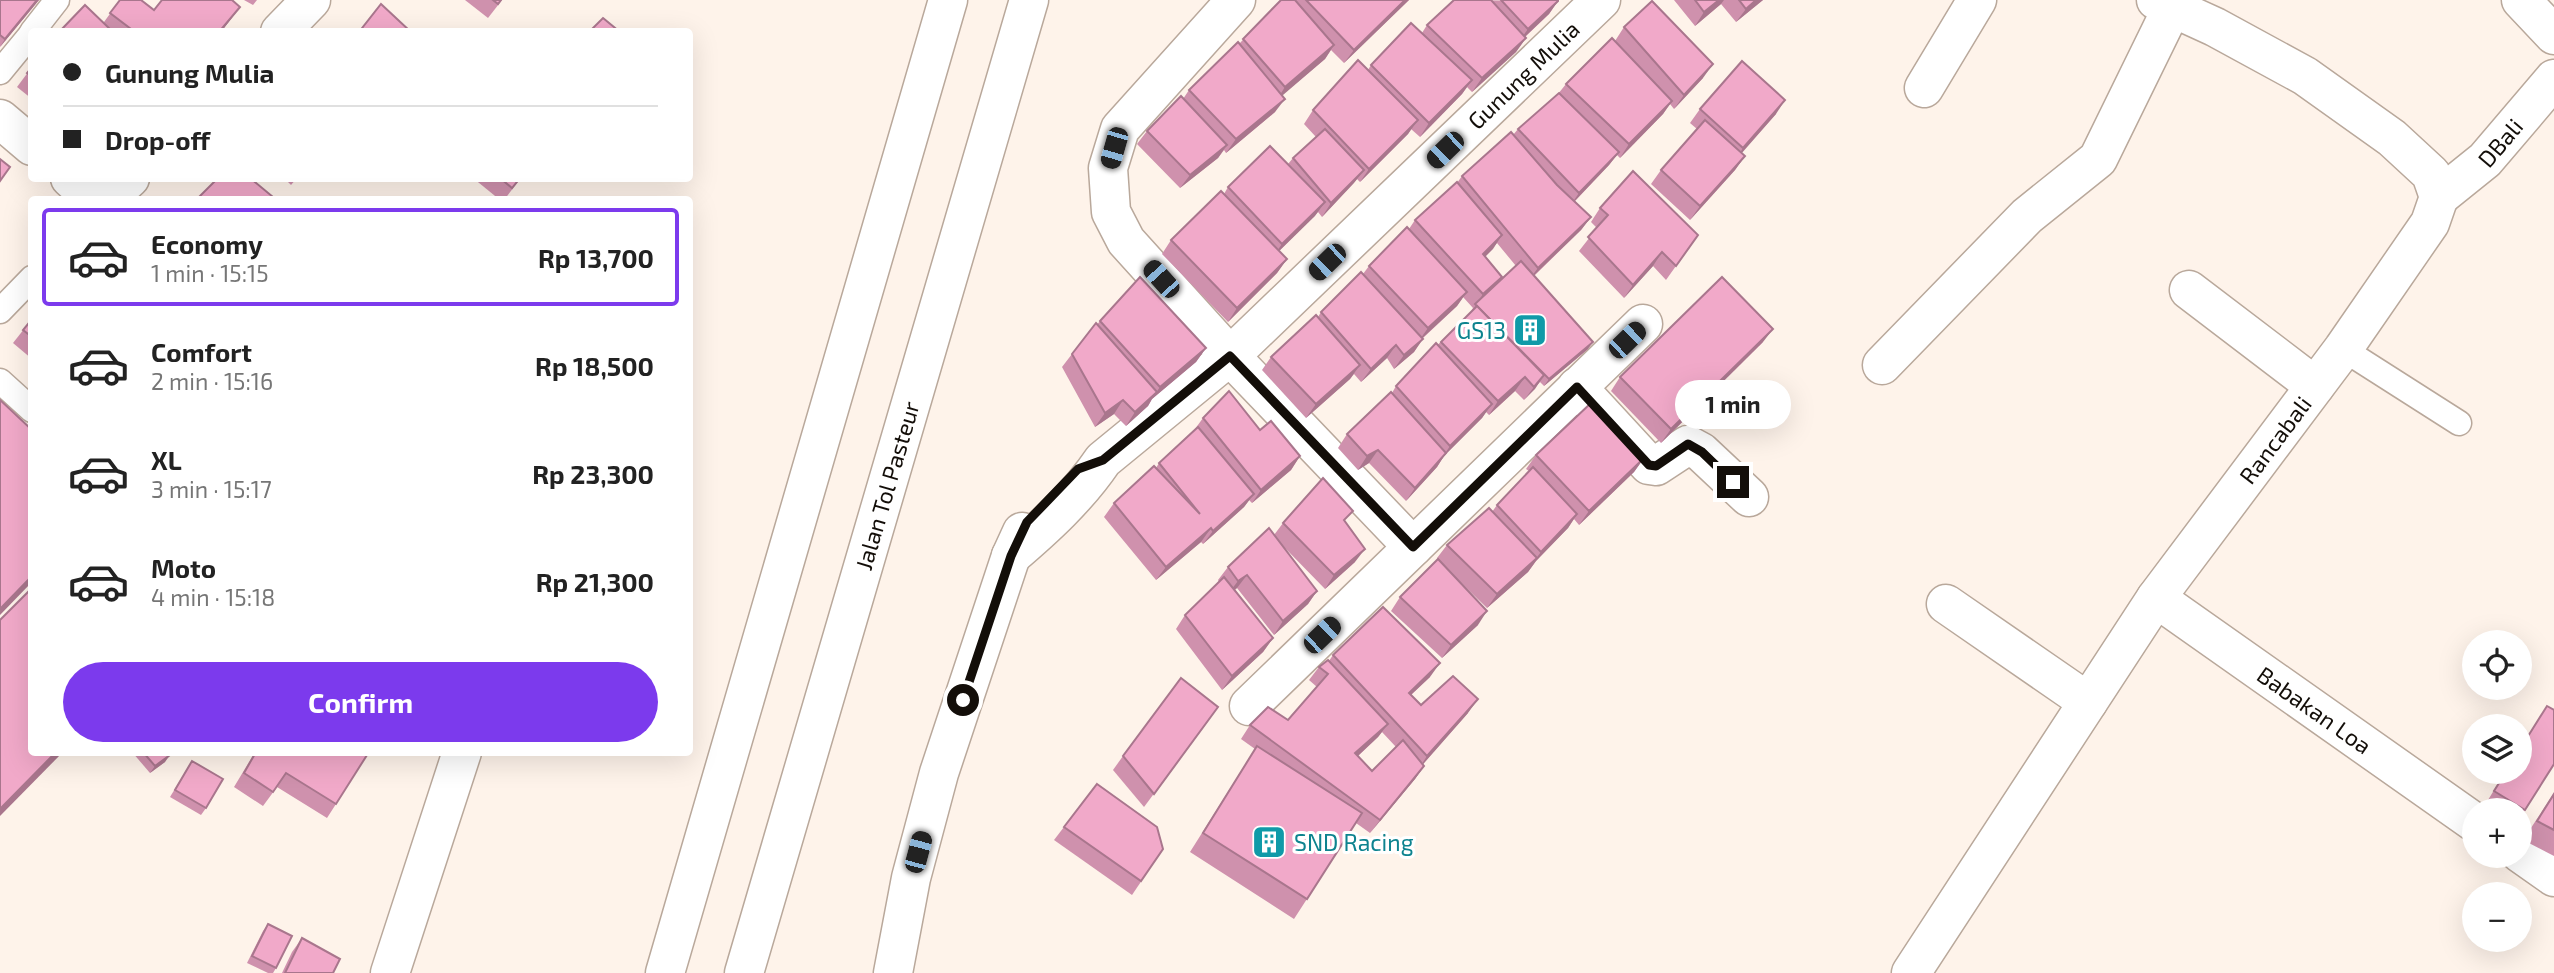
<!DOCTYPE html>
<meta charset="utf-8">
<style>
:root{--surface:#fff;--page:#f6f6f6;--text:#222;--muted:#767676;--line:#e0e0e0;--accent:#7c3aed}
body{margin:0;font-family:"Exo 2",sans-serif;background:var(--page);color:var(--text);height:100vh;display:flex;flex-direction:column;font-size:26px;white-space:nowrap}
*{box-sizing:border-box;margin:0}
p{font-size:23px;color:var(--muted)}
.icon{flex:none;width:38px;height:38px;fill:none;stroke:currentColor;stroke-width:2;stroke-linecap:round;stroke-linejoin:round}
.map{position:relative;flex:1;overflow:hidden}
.side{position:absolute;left:28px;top:196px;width:665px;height:560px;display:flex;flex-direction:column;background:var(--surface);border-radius:7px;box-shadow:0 7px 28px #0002}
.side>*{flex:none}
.banner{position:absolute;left:28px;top:28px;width:665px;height:154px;border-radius:7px;box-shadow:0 7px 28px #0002;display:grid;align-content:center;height:154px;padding:0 35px;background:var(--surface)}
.buttons{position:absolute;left:2462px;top:630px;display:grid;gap:14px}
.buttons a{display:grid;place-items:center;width:70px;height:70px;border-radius:50%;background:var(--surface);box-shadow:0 7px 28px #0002;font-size:35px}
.end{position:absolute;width:32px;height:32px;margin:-16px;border:9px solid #130e09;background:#fff;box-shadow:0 0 0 4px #fff}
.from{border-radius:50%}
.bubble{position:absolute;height:49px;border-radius:24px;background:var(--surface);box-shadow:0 7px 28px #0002;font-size:23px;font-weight:700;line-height:49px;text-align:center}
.car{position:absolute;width:21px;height:42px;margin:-21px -10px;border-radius:9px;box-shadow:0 0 5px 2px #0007;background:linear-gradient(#222 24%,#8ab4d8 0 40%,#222 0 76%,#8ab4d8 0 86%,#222 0)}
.banner b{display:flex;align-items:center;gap:24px;height:66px;font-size:26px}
.banner b+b{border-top:2px solid var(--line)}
.banner i{width:18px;height:18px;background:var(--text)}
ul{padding:12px 0 0;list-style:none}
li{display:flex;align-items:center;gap:21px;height:98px;margin:0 14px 10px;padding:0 21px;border:4px solid transparent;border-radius:7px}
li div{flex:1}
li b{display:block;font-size:26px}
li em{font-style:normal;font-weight:700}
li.selected{border-color:var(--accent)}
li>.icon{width:63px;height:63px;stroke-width:1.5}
.cta{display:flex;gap:14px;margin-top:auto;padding:14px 35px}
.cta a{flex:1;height:80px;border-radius:42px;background:var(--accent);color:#fff;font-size:28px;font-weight:700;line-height:80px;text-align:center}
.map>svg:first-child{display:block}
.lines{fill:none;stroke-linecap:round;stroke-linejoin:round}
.lane-casing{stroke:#b9a89b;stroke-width:27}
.street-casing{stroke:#b9a89b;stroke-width:41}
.secondary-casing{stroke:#b9a89b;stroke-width:41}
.highway-casing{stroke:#b9a89b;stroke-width:41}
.lane{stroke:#fff;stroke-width:24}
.street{stroke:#fff;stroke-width:38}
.secondary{stroke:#fff;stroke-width:38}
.highway{stroke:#fff;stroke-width:38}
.wall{fill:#cf91ad;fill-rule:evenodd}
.shaded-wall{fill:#a9768d}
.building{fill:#f1a9c9;stroke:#a9768d;stroke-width:2}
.route{stroke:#130e09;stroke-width:9}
.labels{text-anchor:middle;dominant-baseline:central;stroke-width:6;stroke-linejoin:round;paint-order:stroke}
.street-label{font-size:23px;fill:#130e09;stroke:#fff}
.culture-label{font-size:23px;fill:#0d838f;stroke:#fff;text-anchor:end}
</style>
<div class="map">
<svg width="2554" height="973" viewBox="0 0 2554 973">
<rect width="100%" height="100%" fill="#fef3ea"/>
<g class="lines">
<g class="lane-casing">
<g id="lane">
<polyline points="32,32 57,0"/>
<polyline points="0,72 32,33"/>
<polyline points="0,311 32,278"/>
<polyline points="2343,349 2459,423"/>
<polyline points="0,381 32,410"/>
</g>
</g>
<g class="street-casing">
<g id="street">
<polyline points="1236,0 1120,129 1108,168 1111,212 1126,241 1230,356 1413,547"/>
<polyline points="2521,0 2554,35"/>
<polyline points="280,32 311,0"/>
<polyline points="1924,88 1977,0"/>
<path id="s1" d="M 2439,197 L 2485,160 L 2554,79"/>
<polyline points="106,200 130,178"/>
<polyline points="2189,290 2315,386"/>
<polyline points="1882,365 2027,216 2098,159 2172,8"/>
<polyline points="1577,387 1649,465 1656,466 1688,445 1701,452 1749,497"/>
<path id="s2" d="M 1011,556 C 1045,527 1078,497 1103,460 L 1230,356 L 1601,0"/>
<path id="s3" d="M 2156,598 L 2474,822"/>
<polyline points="1946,604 2088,702"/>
<polyline points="1249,706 1643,324"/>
<polyline points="2520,853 2554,877"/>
<polyline points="893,973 911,878 939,773 1011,556 1022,532"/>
<path id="s4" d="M 1911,973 L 2156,598 L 2343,349 L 2430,223 L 2439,197 L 2431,174 L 2392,138 L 2305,76 L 2215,27 L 2156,0"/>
</g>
</g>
<g class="secondary-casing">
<g id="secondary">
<polyline points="0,119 32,146"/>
<polyline points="70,178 94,200"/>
<polyline points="390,973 462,752"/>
</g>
</g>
<g class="highway-casing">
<g id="highway">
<polyline points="665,973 948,0"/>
<path id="s5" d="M 744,973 L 1029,0"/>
</g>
</g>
<use href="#lane" class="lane"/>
<use href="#street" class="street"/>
<use href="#secondary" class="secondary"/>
<use href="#highway" class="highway"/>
</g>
<g class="wall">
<polygon points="0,0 39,0 0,47"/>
<polygon points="120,0 154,10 240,7 221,32 59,32 104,22"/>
<polygon points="244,0 257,0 253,5"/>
<polygon points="465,0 502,0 488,18"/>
<polygon points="1281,0 1409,0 1344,63 1331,50 1325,59 1282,95 1275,112 1226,153 1224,150 1218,158 1180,188 1137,144 1147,131 1183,99 1189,90 1239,44"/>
<polygon points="1454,0 1558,1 1549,14 1525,37 1526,38 1516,52 1472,92 1467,87 1462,94 1420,137 1411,129 1408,134 1360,182 1357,179 1322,217 1318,212 1279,251 1287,259 1277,273 1228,322 1162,254 1171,240 1224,194 1228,187 1288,164 1293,158 1316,137 1304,124 1313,110 1368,70 1371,65 1422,33 1427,25"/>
<polygon points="1674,0 1763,0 1736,22 1721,4 1695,26"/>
<path d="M 1624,27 L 1703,78 L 1674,109 L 1670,104 L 1663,114 L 1620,158 L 1617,155 L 1609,165 L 1575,201 L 1591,217 L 1581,230 L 1534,276 L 1588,349 L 1544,386 L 1540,382 L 1524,400 L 1515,391 L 1489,415 L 1486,412 L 1482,418 L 1444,456 L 1437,467 L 1406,501 L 1369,463 L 1358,470 L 1338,448 L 1347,434 L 1392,393 L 1396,386 L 1471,312 L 1473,308 L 1463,297 L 1457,306 L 1423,338 L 1414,352 L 1394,369 L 1387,358 L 1361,382 L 1354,374 L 1350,379 L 1306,418 L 1262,370 L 1271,357 L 1318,317 L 1321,312 L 1363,274 L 1369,266 L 1409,229 L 1415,220 L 1457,183 L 1462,176 L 1513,135 L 1518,129 L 1558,94 L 1566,84 L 1615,41 ZM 1497,243 L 1516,266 L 1497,283 L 1502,277 L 1485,256 Z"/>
<polygon points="32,67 32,99 17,87"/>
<polygon points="1700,109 1776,114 1741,153 1745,156 1735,170 1690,220 1651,184 1661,170 1697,129 1690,123"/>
<polygon points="284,178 297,178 291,185"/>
<polygon points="473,178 521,178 504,200 500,200"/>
<polygon points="1600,208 1698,235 1666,280 1653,266 1624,298 1579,251 1597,228 1591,222"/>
<polygon points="32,319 32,359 13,343"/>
<polygon points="1100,321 1206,348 1196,362 1152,399 1148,406 1126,426 1114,414 1095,427 1062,367 1072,354"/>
<polygon points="1763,342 1661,443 1611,391 1620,377"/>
<polygon points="1203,418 1260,430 1300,456 1291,470 1252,503 1249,500 1244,507 1203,544 1201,542 1156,580 1104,517 1114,503 1156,468 1159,463 1195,429"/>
<polygon points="1536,455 1644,458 1634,472 1579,525 1574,519 1568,528 1536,561 1528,572 1487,608 1452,574 1478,625 1442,658 1391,611 1400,597 1438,559 1437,558 1447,545 1492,512 1497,505 1529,471 1526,469"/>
<polygon points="1345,522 1355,562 1325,589 1284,547 1317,591 1308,604 1274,635 1237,588 1235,590 1273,638 1263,652 1222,690 1176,629 1185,615 1219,582 1218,580 1228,567 1274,535 1283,523"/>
<path d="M 1333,655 L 1430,677 L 1411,695 L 1421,705 L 1468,713 L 1423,764 L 1424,766 L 1415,779 L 1370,833 L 1356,823 L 1294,919 L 1190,852 L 1255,749 L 1241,739 L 1250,725 L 1288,720 L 1317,687 L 1309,680 L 1319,667 L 1329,661 ZM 1382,732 L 1396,747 L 1372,771 L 1358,756 L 1378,737 Z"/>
<polygon points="2547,706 2525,810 2520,818 2520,810 2494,810 2485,805 2505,772 2520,772 2520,748"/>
<polygon points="1209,720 1144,807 1113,770 1123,756"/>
<polygon points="132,752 168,752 165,762 150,773"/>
<polygon points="255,752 362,752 336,804 327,818 277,787 263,806 234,787"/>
<polygon points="192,761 206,808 201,815 170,797"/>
<polygon points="2554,793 2554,856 2523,840"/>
<polygon points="1064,827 1163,849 1132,895 1054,840"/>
<polygon points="268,924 276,968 273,973 268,973 247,963 263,931"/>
<polygon points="302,938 333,973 282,973 292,952"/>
</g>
<g class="shaded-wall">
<polygon points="37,0 39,0 0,47 5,39"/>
<polygon points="1405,0 1409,0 1344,63 1354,50"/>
<polygon points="1719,0 1724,0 1721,4 1695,26 1704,12"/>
<polygon points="1756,0 1763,0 1736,22 1746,9"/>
<polygon points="1558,1 1549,14 1518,43 1528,29"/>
<polygon points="240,7 221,32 219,32"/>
<polygon points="1526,38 1516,52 1472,92 1482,78"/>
<polygon points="1334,45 1325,59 1276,101 1285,87"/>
<polygon points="1713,64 1703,78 1674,109 1684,95"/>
<polygon points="1472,80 1462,94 1420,137 1429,123"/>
<polygon points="1285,99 1275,112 1226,153 1236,139"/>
<polygon points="1785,100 1776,114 1734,162 1743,148"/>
<polygon points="1672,101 1663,114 1620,158 1629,144"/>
<polygon points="1418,120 1408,134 1360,182 1369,169"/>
<polygon points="1227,145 1218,158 1180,188 1190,175"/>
<polygon points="1619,152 1609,165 1570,206 1579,193"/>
<polygon points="1745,156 1735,170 1690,220 1700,206"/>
<polygon points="1364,170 1354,183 1322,217 1331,203"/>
<polygon points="1325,202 1315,216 1272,258 1282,244"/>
<polygon points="1591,217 1581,230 1528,281 1538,268"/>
<polygon points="1502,235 1493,249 1474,268 1483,254"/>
<polygon points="1662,252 1653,266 1624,298 1633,285"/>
<polygon points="1287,259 1277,273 1228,322 1237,308"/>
<polygon points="1502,277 1493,290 1476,305 1483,294"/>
<polygon points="1467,292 1457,306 1418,342 1428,328"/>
<polygon points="1773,329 1763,342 1661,443 1671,429"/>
<polygon points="1423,339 1414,352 1394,369 1404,355"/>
<polygon points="1593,342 1588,349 1544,386 1549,379"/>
<polygon points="1396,345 1387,358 1361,382 1371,369"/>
<polygon points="1206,348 1196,362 1152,399 1148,406 1126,426 1135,412 1155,394 1160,387"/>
<polygon points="1360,365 1350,379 1306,418 1316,404"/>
<polygon points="1544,375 1535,389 1524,400 1534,387"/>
<polygon points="1525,377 1515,391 1489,415 1498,401"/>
<polygon points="1123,400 1114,414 1095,427 1105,413"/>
<polygon points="1492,404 1482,418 1444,456 1437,467 1406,501 1415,488 1442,458 1450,446"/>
<polygon points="1378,450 1369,463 1358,470 1367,456"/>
<polygon points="1300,456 1291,470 1252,503 1261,490"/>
<polygon points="1644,458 1634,472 1579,525 1589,511"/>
<polygon points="1254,494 1244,507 1203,544 1213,531"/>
<polygon points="1577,514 1568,528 1536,561 1528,572 1487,608 1497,594 1534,561 1541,552"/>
<polygon points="1211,528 1201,542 1156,580 1166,567"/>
<polygon points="1365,549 1355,562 1325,589 1334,575"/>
<polygon points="1247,575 1237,588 1228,594 1238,581"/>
<polygon points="32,576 32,582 0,615 0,609"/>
<polygon points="1317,591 1308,604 1274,635 1283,621"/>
<polygon points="1487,611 1478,625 1442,658 1451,645"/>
<polygon points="1273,638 1263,652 1222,690 1232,676"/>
<polygon points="1440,663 1430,677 1399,706 1409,693"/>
<polygon points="1478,699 1468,713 1418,770 1427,756"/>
<polygon points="1388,724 1378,737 1346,767 1355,753"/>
<polygon points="56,752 63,752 0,816 0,809"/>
<polygon points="170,755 165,762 150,773 155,766"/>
<polygon points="1424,766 1415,779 1370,833 1380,820"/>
</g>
<g class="building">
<polygon points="0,0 37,0 5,39 0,35"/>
<polygon points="120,0 141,0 154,10 162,0 232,0 240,7 219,32 135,32 110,13"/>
<polygon points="493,0 501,0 498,4"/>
<polygon points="1281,0 1295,0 1334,45 1285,87 1243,39"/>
<polygon points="1306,0 1405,0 1354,50"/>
<polygon points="1454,0 1491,0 1526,38 1482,78 1427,25"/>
<polygon points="1501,0 1558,0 1558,1 1528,29"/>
<polygon points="1695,0 1719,0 1704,12"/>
<polygon points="1739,0 1756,0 1746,9"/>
<polygon points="1652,1 1713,64 1684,95 1624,27"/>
<polygon points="381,4 411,32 359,32"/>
<polygon points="85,5 113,32 59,32"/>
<polygon points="603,18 620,32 589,32"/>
<polygon points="1411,23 1472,80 1429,123 1371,65"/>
<polygon points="1612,38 1672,101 1629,144 1566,84"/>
<polygon points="1238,42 1285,99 1236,139 1189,90"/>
<polygon points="1358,60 1418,120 1369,169 1313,110"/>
<polygon points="1742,61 1785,100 1743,148 1700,109"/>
<polygon points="32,67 32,77 27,73"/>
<polygon points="1559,93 1619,152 1579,193 1518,129"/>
<polygon points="1181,96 1227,145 1190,175 1147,131"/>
<polygon points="1705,120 1745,156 1700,206 1661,170"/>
<polygon points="1325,129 1364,170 1331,203 1293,158"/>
<polygon points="1511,132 1557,185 1591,217 1538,268 1462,176"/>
<polygon points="1270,146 1325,202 1282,244 1228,187"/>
<polygon points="0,159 10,167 0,181"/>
<polygon points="1633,171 1698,235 1676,266 1662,252 1633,285 1588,237 1608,215 1600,208"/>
<polygon points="218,178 250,178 273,197 270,200 196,200"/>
<polygon points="500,178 520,178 512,188"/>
<polygon points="1457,182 1502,235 1483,254 1502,277 1483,294 1415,220"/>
<polygon points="1221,191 1287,259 1237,308 1171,240"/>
<polygon points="1407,227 1467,292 1428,328 1369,266"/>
<polygon points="1521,261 1593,342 1549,379 1475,304"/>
<polygon points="1361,272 1423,339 1404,355 1396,345 1371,369 1321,312"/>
<polygon points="1140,277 1206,348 1160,387 1100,321"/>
<polygon points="1722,277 1773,329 1671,429 1620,377"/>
<polygon points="1477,306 1544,375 1534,387 1525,377 1498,401 1441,342"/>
<polygon points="1316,315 1360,365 1316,404 1271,357"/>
<polygon points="32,319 32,337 23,330"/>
<polygon points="1096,323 1157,392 1135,412 1123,400 1105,413 1072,354"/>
<polygon points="1436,343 1492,404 1450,446 1396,386"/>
<polygon points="1229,391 1260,430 1271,421 1300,456 1261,490 1203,418"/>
<polygon points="1391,392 1446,453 1415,488 1378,450 1367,456 1347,434"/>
<polygon points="0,400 32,430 32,576 0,609"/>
<polygon points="1591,403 1644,458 1589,511 1536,455"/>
<polygon points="1198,427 1254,494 1213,531 1211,528 1166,567 1114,503 1154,466 1200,514 1159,463"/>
<polygon points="1533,467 1577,514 1541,552 1497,505"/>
<polygon points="1323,478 1353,511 1344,520 1365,549 1334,575 1283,523"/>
<polygon points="1489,508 1537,558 1497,594 1447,545"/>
<polygon points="1269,528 1317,591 1283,621 1247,575 1238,581 1228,567"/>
<polygon points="1438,559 1487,611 1451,645 1400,597"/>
<polygon points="1224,577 1273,638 1232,676 1185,615"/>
<polygon points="32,588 32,752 56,752 0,809 0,620"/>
<polygon points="1383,607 1440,663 1409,693 1421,705 1453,676 1478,699 1427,756 1333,655"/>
<polygon points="1328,660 1388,724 1355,753 1372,771 1403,740 1424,766 1380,820 1250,725 1268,707 1288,720 1328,674 1319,667"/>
<polygon points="1181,678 1218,707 1154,794 1123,756"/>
<polygon points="2547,706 2554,710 2554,764 2525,810 2494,791 2506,772 2520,772 2520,749"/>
<polygon points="1257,746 1362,813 1307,899 1203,833"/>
<polygon points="143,752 168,752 170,755 155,766"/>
<polygon points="256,752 362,752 367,755 336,804 286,773 273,792 244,773"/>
<polygon points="192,761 223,779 206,808 175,790"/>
<polygon points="1097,784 1157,827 1163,849 1141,881 1064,827"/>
<polygon points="2554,794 2554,830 2537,821"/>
<polygon points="268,924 292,936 276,968 252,956"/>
<polygon points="302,938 340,959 333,973 285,973"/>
</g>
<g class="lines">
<polyline class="route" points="963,700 1011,556 1027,522 1078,469 1103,460 1230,356 1413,547 1577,387 1649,465 1656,466 1688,444 1702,452 1733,482"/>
</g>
<defs>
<g id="building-square" transform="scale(1.75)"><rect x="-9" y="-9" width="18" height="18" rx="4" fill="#0f9aa8" stroke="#fff"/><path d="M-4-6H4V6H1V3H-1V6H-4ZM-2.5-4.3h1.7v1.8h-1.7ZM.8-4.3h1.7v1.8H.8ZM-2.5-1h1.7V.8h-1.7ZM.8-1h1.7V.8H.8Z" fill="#fff"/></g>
</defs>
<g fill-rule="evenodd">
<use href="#building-square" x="1530" y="330"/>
<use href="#building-square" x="1269" y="842"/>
</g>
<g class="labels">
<g class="street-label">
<text stroke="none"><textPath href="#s2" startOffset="704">Gunung Mulia</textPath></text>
<text stroke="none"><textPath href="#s1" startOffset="82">DBali</textPath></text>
<text stroke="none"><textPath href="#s4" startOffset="646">Rancabali</textPath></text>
<text stroke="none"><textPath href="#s5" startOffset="508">Jalan Tol Pasteur</textPath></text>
<text stroke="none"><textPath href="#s3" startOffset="194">Babakan Loa</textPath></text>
</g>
<g class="culture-label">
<text x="1506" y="330">GS13</text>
<text x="1294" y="842" text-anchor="start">SND Racing</text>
</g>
</g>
</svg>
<div class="buttons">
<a><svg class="icon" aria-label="locate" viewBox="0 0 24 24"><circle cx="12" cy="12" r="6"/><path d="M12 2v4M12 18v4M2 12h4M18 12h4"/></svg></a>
<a><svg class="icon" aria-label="layers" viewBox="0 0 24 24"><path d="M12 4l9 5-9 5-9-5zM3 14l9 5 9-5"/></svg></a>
<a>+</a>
<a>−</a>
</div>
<i class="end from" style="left:963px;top:700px"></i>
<i class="end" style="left:1733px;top:482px"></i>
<div class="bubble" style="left:1675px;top:380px;width:116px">1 min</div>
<i class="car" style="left:1114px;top:148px;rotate:196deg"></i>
<i class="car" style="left:1445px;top:150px;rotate:226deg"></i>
<i class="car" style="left:1327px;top:262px;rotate:226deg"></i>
<i class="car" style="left:1161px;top:279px;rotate:318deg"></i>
<i class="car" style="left:1627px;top:340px;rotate:46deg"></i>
<i class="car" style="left:1322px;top:635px;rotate:46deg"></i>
<i class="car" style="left:918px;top:852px;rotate:15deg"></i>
<div class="banner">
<b><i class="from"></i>Gunung Mulia</b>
<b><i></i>Drop-off</b>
</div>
<section class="side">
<ul>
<li class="selected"><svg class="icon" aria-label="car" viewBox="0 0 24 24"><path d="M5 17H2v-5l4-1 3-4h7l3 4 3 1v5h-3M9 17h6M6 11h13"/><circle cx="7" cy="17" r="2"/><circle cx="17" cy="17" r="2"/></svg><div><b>Economy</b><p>1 min · 15:15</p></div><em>Rp 13,700</em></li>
<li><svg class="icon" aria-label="car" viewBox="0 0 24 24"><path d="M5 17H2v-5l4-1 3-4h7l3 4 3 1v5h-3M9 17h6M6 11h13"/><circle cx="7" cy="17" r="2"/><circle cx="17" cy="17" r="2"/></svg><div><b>Comfort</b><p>2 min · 15:16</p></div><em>Rp 18,500</em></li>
<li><svg class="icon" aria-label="car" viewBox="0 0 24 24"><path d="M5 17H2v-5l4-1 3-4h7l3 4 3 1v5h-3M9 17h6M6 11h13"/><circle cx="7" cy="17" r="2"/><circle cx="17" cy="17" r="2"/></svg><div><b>XL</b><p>3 min · 15:17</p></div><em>Rp 23,300</em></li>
<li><svg class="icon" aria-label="car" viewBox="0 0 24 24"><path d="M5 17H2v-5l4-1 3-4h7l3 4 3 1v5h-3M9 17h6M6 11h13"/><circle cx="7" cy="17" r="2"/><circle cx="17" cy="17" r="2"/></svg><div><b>Moto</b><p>4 min · 15:18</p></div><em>Rp 21,300</em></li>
</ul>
<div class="cta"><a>Confirm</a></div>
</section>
</div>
